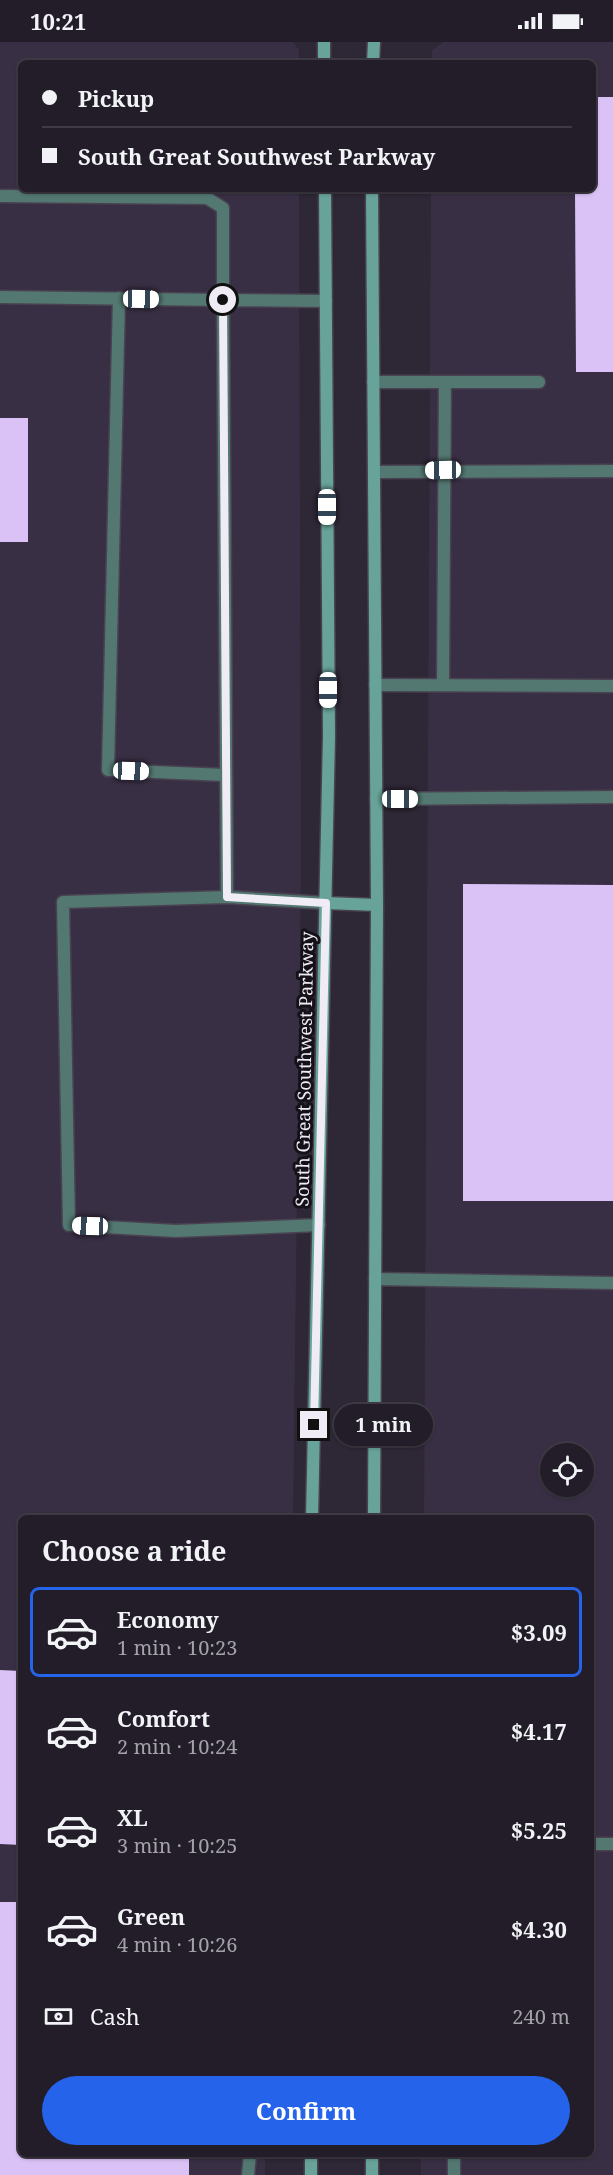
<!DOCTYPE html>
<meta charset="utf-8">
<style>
:root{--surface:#221d28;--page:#2e2a34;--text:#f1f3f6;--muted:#a2a2a8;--line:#3f3b45;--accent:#2563eb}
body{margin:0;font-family:"Noto Serif",serif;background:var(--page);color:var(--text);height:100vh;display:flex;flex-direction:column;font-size:22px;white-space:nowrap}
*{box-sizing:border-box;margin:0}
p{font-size:20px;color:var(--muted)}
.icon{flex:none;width:33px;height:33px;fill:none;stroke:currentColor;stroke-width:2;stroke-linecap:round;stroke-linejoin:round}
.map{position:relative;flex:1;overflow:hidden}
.details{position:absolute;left:18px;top:1473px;width:576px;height:642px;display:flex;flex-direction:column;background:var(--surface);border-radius:9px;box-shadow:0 2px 4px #0004,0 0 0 2px var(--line)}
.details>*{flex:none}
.guide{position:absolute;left:18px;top:18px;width:578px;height:132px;border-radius:9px;box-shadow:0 2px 4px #0004,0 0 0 2px var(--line);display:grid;align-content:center;height:132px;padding:0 24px;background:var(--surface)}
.buttons{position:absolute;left:540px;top:1401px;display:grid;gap:12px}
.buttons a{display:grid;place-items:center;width:54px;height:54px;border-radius:50%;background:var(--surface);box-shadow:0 2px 4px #0004,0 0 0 2px var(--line);font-size:30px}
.end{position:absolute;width:27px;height:27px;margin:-14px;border:8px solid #f0ecf6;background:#111;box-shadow:0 0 0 3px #111}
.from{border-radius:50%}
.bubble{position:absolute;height:42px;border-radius:21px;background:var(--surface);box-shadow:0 2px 4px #0004,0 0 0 2px var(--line);font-size:20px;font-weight:700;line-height:42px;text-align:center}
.car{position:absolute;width:18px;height:36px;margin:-18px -9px;border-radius:8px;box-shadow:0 0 4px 2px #0007;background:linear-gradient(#fff 24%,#345 0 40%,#fff 0 76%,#345 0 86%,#fff 0)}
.guide b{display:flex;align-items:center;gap:21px;height:57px;font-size:22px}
.guide b+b{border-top:2px solid var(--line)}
.guide i{width:15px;height:15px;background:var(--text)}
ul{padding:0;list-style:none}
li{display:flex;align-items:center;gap:18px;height:90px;margin:0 12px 9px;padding:0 12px;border:3px solid transparent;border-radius:9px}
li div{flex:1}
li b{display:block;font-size:22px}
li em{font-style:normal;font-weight:700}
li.current{border-color:var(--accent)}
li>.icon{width:54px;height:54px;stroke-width:1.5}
h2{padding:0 24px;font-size:27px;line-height:72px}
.pay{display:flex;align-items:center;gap:15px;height:66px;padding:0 24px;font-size:22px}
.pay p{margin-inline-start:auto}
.action{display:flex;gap:12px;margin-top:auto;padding:12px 24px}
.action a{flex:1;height:69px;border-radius:36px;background:var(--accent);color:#fff;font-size:24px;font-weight:700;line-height:69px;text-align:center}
.status{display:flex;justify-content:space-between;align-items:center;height:42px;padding:0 30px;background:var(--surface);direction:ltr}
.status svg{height:16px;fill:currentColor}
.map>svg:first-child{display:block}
.built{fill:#392f44;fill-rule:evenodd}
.building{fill:#dbc2f6}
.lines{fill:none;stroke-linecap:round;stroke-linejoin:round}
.lane-casing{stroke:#494351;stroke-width:15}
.secondary-casing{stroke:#494351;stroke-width:15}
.lane{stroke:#537771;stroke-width:12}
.secondary{stroke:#67a399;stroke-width:12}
.route{stroke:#f0ecf6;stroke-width:8}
.labels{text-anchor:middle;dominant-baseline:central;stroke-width:6;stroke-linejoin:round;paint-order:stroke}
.street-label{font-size:18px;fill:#f0ecf6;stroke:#151118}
</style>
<div class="status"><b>10:21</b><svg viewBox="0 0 49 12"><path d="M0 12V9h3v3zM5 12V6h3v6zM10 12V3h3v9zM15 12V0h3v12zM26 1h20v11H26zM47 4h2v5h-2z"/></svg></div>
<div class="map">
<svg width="613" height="2133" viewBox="0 0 613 2133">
<rect width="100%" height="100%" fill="#2e2736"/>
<g class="built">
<polygon points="0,0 293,0 299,8 299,21 21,21 21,147 299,147 301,822 293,1476 21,1476 21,2112 265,2112 265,2133 0,2133"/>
<path d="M 444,0 L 613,0 L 613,2133 L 421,2133 L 421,2112 L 591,2112 L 591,1476 L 424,1476 L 431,147 L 592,147 L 592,21 L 432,21 L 432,8 ZM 550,1412 L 584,1412 L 584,1444 L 550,1444 Z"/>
</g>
<g class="building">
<polygon points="592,55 613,55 613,330 576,330 575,147 592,147"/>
<rect x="0" y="376" width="28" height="124"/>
<polygon points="463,842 613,843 613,1159 463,1159"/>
<polygon points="0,1628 21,1629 21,1803 0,1802"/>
<polygon points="0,1860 21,1860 21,2112 189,2112 189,2133 0,2133"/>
</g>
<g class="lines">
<g class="lane-casing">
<g id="lane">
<polyline points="0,154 207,156 223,166 223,258 0,255"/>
<polyline points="119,256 108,728 225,733"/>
<polyline points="373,340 539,340"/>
<polyline points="374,430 613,429"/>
<polyline points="375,643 613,644"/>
<polyline points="443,643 445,340"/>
<polyline points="376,757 613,755"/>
<polyline points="227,855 223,258 326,259"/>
<polyline points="319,1183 176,1189 69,1183 63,860 227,855 326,861"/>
<polyline points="375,1237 613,1241"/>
<polyline points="591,1802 613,1802"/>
<polyline points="248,2133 250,2112"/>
<polyline points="454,2133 454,2112"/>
</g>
</g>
<g class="secondary-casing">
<g id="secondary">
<polyline points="324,0 324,21"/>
<polyline points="373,21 374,0"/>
<polyline points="372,147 377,863 374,1476"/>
<polyline points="326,861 377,863"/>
<polyline points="312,1476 329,694 325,147"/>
<polyline points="311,2133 311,2112"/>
<polyline points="372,2133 372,2112"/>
</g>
</g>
<use href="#lane" class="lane"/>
<use href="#secondary" class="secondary"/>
</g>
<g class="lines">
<polyline class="route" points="223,258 227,855 326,861 314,1383"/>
</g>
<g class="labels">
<g class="street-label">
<text transform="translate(304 1027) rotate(-89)">South Great Southwest Parkway</text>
</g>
</g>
</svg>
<div class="buttons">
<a><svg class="icon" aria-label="locate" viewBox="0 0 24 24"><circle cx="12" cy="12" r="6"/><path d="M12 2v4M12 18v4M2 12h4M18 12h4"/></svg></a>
</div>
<i class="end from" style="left:223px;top:258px"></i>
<i class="end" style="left:314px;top:1383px"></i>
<div class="bubble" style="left:334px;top:1362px;width:99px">1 min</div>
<i class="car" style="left:141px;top:257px;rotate:91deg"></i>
<i class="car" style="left:443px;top:428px;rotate:269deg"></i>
<i class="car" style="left:327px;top:465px;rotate:180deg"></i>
<i class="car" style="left:328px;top:648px;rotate:180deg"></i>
<i class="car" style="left:131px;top:729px;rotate:92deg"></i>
<i class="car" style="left:400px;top:757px;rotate:90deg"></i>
<i class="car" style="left:90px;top:1184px;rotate:272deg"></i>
<div class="guide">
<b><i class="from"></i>Pickup</b>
<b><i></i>South Great Southwest Parkway</b>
</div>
<section class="details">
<h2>Choose a ride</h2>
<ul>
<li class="current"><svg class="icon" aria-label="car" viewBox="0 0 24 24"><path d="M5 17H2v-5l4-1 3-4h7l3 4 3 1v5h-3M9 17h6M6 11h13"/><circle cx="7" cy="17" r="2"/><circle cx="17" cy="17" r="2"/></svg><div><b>Economy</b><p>1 min · 10:23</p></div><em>$3.09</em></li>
<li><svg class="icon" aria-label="car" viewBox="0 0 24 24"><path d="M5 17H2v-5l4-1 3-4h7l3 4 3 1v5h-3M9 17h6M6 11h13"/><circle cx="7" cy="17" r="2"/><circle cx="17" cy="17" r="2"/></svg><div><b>Comfort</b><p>2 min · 10:24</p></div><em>$4.17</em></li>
<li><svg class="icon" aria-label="car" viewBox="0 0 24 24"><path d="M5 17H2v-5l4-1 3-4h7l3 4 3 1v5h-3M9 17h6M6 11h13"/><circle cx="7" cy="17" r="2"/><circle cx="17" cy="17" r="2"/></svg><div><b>XL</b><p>3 min · 10:25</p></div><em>$5.25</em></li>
<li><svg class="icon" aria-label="car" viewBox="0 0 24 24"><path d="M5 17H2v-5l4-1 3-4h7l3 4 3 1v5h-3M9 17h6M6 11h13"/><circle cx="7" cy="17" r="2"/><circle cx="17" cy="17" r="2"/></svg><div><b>Green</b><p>4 min · 10:26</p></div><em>$4.30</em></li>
</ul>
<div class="pay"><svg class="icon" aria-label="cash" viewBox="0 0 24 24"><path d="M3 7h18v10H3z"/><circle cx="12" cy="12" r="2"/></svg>Cash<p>240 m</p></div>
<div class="action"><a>Confirm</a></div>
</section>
</div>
